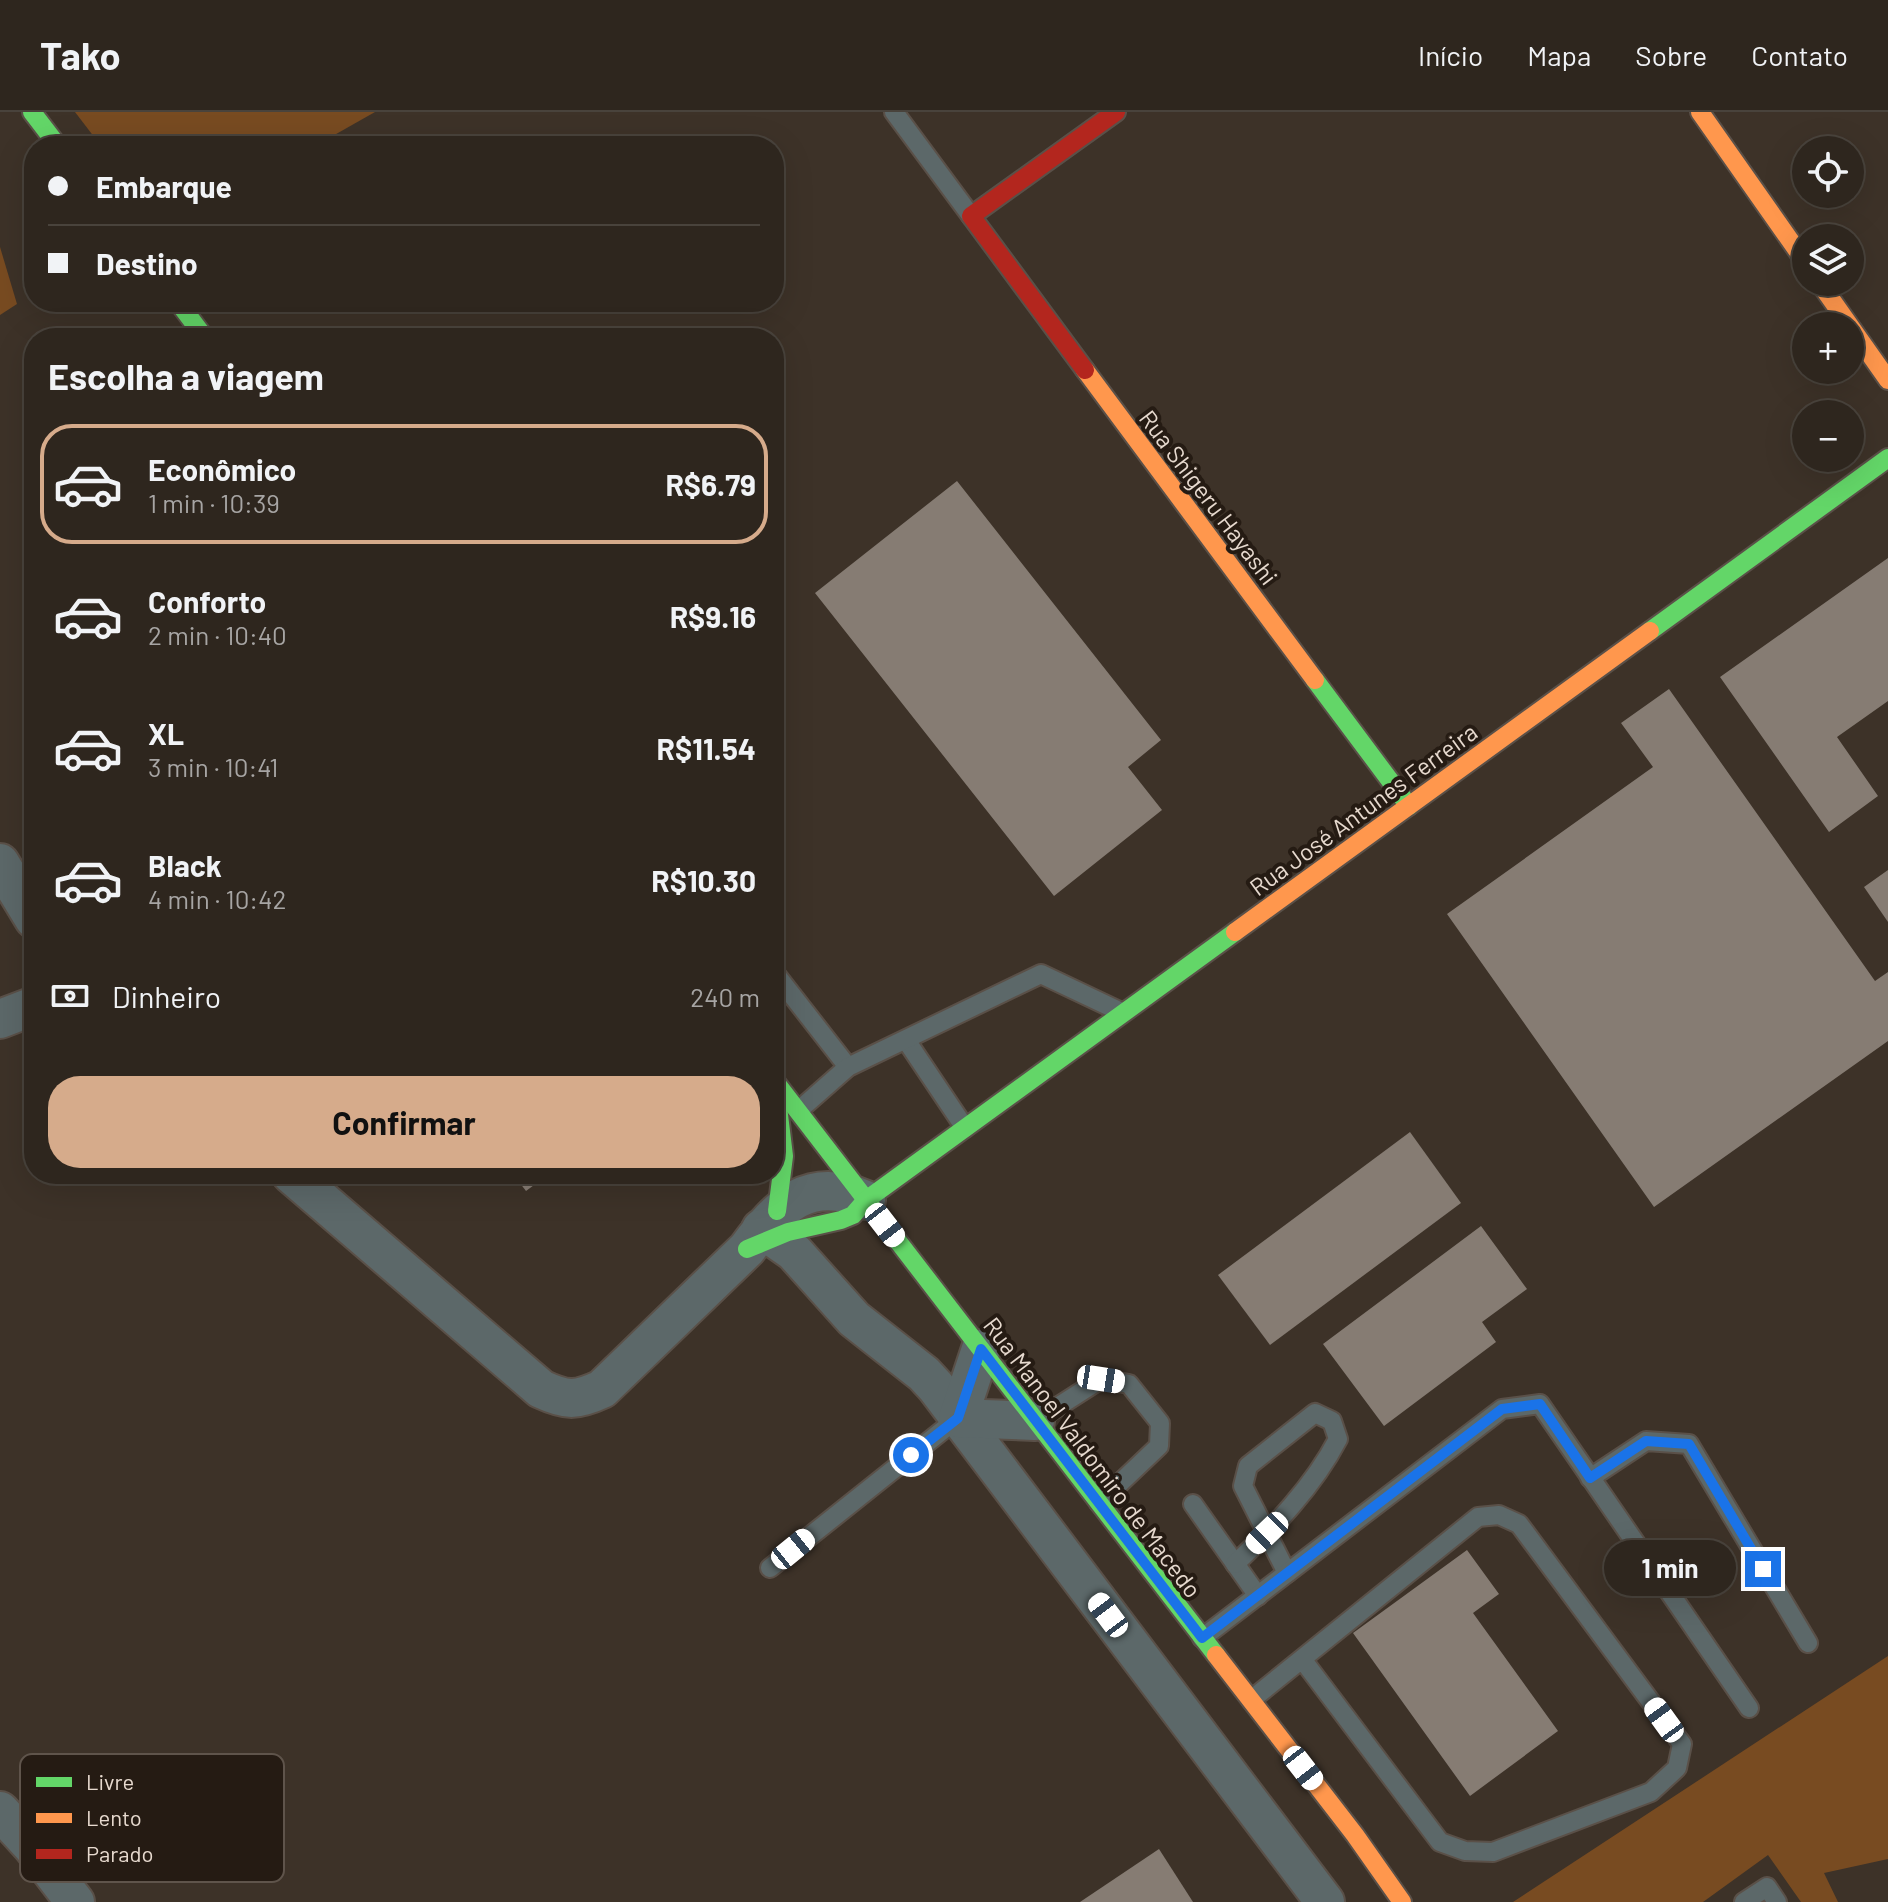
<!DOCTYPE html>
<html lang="pt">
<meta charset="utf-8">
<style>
:root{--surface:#2e261e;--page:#3a322b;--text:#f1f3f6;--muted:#a7a5a4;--line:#49433c;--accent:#d6ab8b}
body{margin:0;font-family:Barlow,sans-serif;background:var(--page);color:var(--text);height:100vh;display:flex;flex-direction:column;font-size:30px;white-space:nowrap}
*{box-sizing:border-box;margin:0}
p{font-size:26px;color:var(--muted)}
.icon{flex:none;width:44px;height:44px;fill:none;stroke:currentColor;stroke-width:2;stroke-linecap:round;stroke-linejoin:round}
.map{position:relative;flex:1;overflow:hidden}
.side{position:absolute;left:24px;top:216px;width:760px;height:856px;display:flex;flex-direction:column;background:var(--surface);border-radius:32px;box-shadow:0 8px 32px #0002,0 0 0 2px var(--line)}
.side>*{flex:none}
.guide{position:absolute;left:24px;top:24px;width:760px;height:176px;border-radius:32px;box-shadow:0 8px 32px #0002,0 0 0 2px var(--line);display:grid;align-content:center;height:176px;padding:0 24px;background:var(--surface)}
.tools{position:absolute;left:1792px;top:24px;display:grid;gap:16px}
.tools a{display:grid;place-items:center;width:72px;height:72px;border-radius:50%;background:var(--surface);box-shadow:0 8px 32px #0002,0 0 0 2px var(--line);font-size:40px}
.end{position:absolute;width:36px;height:36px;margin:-18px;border:10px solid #1a73e8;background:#fff;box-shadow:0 0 0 4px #fff}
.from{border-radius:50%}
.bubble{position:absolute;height:56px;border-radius:28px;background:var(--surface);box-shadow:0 8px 32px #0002,0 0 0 2px var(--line);font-size:26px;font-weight:700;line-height:56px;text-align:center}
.car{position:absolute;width:24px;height:48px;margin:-24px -12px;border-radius:10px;box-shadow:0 0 6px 2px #0007;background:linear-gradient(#fff 24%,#345 0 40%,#fff 0 76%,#345 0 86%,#fff 0)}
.guide b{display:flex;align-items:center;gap:28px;height:76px;font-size:30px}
.guide b+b{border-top:2px solid var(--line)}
.guide i{width:20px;height:20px;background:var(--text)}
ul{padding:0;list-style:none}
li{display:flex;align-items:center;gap:24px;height:120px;margin:0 16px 12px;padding:0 8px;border:4px solid transparent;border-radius:32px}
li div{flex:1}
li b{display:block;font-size:30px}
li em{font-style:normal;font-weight:700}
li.on{border-color:var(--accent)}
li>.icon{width:72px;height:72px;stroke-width:1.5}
h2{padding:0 24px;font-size:36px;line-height:96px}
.pay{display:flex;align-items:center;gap:20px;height:88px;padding:0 24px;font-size:30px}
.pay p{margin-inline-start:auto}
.cta{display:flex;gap:16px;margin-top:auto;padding:16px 24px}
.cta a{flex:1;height:92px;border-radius:32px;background:var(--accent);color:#111;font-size:32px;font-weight:700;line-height:92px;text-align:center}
header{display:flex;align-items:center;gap:48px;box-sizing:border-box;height:112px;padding:0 40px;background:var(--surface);border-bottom:2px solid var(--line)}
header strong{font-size:38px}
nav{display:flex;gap:44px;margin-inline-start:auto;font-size:28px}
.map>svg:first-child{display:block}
.forest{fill:#784b21}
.building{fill:#867c73}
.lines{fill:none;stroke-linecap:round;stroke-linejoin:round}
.lane-casing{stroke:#5a5048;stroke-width:22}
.street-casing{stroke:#5a5048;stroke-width:42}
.fast-casing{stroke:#5a5048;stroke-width:22}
.slow-casing{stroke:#5a5048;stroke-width:22}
.jam-casing{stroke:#5a5048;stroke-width:22}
.lane{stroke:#5c6869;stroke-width:18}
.street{stroke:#5c6869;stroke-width:38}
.fast{stroke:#63d668;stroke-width:18}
.slow{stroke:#ff974d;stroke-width:18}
.jam{stroke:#b3261e;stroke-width:18}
.route{stroke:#1a73e8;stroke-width:10}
.labels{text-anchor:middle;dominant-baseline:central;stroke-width:8;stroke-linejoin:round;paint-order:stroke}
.street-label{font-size:24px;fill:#e7dacf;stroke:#251b13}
.key{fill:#251b13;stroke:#5f544b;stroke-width:2}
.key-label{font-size:22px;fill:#e7dacf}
</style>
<header>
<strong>Tako</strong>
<nav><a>Início</a><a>Mapa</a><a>Sobre</a><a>Contato</a></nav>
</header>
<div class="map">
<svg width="1888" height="1790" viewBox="0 0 1888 1790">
<rect width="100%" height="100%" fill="#3d3228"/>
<g class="forest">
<polygon points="75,0 375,0 315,34 101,34"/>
<polygon points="0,135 17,192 0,203"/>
<polygon points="1888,1544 1888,1747 1824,1761 1838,1790 1801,1790 1768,1743 1703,1790 1513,1790"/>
</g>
<g class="building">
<polygon points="957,369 1161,628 1128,655 1162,698 1054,784 815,481"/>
<polygon points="1888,446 1888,589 1837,625 1878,684 1829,720 1720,565"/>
<polygon points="1669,577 1875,869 1888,860 1888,929 1654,1095 1447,802 1653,655 1621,611"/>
<polygon points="1888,758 1888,810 1864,775"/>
<polygon points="1410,1020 1461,1091 1270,1233 1218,1163"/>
<polygon points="513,1062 549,1062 526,1079"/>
<polygon points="1481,1114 1527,1177 1482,1210 1496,1230 1384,1314 1323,1232"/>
<polygon points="1467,1438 1499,1482 1473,1501 1558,1619 1470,1684 1353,1521"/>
<polygon points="1159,1737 1193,1790 1080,1790"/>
</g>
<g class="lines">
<g class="lane-casing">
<g id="lane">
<polyline points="894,0 971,104"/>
<polyline points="774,860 848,955"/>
<polyline points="906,928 965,1016"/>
<polyline points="798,999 848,955 1041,862 1121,900"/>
<polyline points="1037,1308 1101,1267 1129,1272 1160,1311 1159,1334 1099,1391"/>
<polyline points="1590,1366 1646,1329 1689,1332 1808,1531"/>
<polyline points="1193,1392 1258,1484"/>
<path d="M 1235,1452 C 1274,1415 1313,1375 1338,1327 L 1332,1309 L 1315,1301 L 1248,1354 L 1243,1374 L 1287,1461"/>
<polyline points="770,1456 958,1306"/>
<polyline points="1202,1526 1502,1297 1540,1292 1749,1596"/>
<polyline points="1251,1588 1478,1405 1499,1403 1519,1412 1682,1632 1677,1656 1651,1680 1493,1740 1465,1739 1440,1730 1302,1547"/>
<polyline points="1744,1790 1767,1775 1777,1790"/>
</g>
</g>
<g class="street-casing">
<g id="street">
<polyline points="0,751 34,807"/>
<polyline points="0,907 34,894"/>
<path d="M 291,1062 L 541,1277 C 567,1289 576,1289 602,1277 L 747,1137 C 779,1093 810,1063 866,1088"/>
<polyline points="761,1117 794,1140 854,1207 924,1262 936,1275 1325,1790"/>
<polyline points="981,1237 958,1306 1035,1309"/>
<polyline points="0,1699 32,1734 75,1790"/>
</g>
</g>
<g class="fast-casing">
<g id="fast">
<polyline points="32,0 58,34"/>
<polyline points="178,190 205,226"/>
<polyline points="1650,519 1888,346"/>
<polyline points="1315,568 1409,694"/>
<polyline points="774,968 1216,1543"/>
<polyline points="775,970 784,1044 777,1099"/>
<polyline points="747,1137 788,1120 841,1108 853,1103 866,1088 1235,820"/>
</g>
</g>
<g class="slow-casing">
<g id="slow">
<polyline points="1700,0 1806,151"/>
<polyline points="1819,170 1888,268"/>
<polyline points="1085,258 1315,568"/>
<polyline points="1235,820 1650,519"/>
<polyline points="1216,1543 1355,1723 1402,1790"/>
</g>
</g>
<g class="jam-casing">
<polyline id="jam" points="1085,258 971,104 1116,0"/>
</g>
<use href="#lane" class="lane"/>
<use href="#street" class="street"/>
<use href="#fast" class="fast"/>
<use href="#slow" class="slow"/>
<use href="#jam" class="jam"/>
</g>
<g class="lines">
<polyline class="route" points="911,1343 958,1306 981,1237 1202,1526 1502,1297 1540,1292 1590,1366 1646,1329 1689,1332 1763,1457"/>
</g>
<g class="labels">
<g class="street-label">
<text transform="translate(1209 385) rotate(53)">Rua Shigeru Hayashi</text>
<text transform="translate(1363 697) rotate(-36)">Rua José Antunes Ferreira</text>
<text transform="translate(1093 1345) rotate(53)">Rua Manoel Valdomiro de Macedo</text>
</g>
</g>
<rect x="20" y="1642" width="264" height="128" rx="12" class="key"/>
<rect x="36" y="1665" width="36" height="10" fill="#63d668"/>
<rect x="36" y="1701" width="36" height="10" fill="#ff974d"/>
<rect x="36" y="1737" width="36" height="10" fill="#b3261e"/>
<g class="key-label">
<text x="86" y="1678">Livre</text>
<text x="86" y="1714">Lento</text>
<text x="86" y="1750">Parado</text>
</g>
</svg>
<div class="tools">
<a><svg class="icon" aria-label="locate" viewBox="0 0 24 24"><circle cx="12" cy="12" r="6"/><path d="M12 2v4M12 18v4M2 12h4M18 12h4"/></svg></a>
<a><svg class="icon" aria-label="layers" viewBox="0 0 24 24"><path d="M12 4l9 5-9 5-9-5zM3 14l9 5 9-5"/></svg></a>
<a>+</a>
<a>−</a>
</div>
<i class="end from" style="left:911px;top:1343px"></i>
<i class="end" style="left:1763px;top:1457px"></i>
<div class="bubble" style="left:1604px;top:1428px;width:132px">1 min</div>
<i class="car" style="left:885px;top:1113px;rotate:142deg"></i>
<i class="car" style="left:1101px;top:1267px;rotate:99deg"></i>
<i class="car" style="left:1267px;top:1421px;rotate:226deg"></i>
<i class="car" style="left:793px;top:1437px;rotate:51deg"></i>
<i class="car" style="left:1108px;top:1503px;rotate:323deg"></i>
<i class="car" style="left:1664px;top:1608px;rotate:324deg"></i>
<i class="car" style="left:1303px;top:1656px;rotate:142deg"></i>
<div class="guide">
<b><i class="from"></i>Embarque</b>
<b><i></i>Destino</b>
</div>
<section class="side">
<h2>Escolha a viagem</h2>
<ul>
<li class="on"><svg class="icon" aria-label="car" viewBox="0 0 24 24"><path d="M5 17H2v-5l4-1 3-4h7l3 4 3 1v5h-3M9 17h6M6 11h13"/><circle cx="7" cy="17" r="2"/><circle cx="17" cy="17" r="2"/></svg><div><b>Econômico</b><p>1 min · 10:39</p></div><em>R$6.79</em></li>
<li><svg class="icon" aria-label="car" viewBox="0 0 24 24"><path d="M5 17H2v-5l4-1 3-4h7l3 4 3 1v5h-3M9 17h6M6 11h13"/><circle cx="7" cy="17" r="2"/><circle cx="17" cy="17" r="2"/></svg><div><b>Conforto</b><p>2 min · 10:40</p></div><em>R$9.16</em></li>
<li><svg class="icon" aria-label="car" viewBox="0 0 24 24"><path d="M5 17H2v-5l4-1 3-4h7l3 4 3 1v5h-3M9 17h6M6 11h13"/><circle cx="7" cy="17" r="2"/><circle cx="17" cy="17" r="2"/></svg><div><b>XL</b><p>3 min · 10:41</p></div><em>R$11.54</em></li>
<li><svg class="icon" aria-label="car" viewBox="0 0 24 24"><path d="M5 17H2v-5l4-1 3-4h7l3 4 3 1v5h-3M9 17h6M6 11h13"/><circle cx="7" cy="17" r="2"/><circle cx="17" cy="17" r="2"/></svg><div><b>Black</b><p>4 min · 10:42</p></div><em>R$10.30</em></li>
</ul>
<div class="pay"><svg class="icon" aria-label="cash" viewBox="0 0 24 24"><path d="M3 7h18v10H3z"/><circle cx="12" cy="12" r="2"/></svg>Dinheiro<p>240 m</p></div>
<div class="cta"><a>Confirmar</a></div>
</section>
</div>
